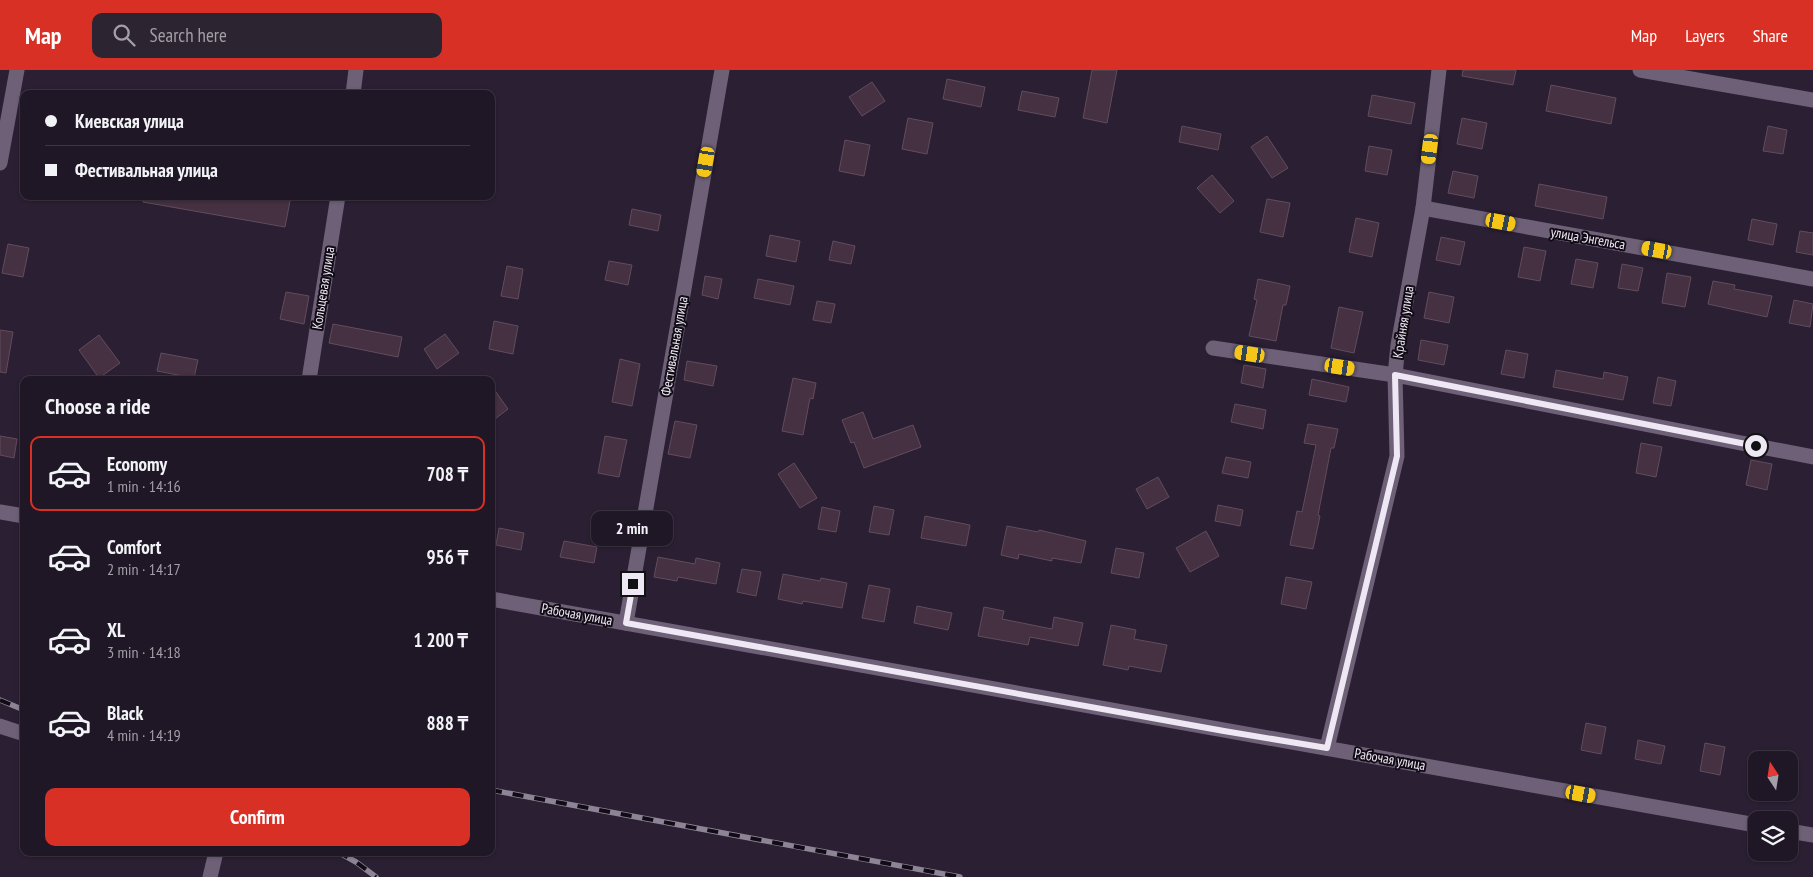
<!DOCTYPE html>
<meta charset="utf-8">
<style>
:root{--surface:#201726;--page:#2d2432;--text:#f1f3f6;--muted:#a29fa7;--line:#3d3643;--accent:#d93025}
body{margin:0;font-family:"PT Sans Narrow",sans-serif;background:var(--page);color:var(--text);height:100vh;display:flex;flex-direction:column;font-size:19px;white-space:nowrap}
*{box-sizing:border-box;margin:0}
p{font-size:16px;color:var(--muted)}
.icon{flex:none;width:28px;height:28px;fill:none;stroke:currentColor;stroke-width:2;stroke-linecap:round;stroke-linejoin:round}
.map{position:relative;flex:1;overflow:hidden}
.drawer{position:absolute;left:20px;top:306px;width:475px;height:480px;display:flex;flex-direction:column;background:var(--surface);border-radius:10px;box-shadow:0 1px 4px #0004,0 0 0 1px var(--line)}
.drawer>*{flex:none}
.guide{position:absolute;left:20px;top:20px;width:475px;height:110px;border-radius:10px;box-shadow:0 1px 4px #0004,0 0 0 1px var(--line);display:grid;align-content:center;height:110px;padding:0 25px;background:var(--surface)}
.needle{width:32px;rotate:348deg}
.controls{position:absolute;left:1748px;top:681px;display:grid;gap:10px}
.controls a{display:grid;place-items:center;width:50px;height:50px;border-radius:10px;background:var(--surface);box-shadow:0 1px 4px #0004,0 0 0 1px var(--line);font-size:25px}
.end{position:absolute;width:22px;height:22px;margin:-11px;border:6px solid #eee7f4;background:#111;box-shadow:0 0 0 2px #111}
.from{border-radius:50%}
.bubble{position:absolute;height:35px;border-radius:10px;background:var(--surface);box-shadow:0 1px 4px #0004,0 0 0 1px var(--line);font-size:16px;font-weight:700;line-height:35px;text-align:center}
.car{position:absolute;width:15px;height:30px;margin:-15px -8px;border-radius:6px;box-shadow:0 0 4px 1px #0007;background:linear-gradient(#f5c518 24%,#345 0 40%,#f5c518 0 76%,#345 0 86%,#f5c518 0)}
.guide b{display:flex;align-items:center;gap:18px;height:48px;font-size:19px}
.guide b+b{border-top:1px solid var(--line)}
.guide i{width:12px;height:12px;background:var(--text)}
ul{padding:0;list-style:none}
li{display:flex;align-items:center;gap:15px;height:75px;margin:0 10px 8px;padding:0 15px;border:2px solid transparent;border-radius:10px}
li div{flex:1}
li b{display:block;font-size:19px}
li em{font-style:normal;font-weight:700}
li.on{border-color:var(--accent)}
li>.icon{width:45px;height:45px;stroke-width:1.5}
h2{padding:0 25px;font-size:22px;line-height:60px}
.action{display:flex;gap:10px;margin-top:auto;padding:10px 25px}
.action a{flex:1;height:58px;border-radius:10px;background:var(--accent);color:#fff;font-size:20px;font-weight:700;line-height:58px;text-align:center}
header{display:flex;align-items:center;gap:30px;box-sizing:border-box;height:70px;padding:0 25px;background:var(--accent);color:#fff}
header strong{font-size:24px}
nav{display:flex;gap:28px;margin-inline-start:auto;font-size:18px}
.search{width:350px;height:45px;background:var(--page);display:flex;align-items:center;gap:12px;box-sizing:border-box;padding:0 18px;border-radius:10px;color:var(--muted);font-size:19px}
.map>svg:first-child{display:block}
.building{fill:#453141;stroke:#624c5d}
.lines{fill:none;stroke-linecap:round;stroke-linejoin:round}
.street{stroke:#6d6077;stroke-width:15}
.secondary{stroke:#6d6077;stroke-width:15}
.rail-casing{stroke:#8d8495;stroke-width:5.5}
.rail{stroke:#100b14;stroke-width:4;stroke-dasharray:11;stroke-linecap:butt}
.route{stroke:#eee7f4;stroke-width:6}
.labels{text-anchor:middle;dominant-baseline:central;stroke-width:4;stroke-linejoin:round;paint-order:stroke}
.street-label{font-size:14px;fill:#eee7f4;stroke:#100b14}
</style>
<header>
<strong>Map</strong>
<div class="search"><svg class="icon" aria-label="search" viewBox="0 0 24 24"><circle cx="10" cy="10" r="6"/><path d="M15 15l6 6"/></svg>Search here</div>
<nav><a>Map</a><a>Layers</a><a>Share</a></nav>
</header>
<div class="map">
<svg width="1813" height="807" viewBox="0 0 1813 807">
<rect width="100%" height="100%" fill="#2a1f33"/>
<g class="building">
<polygon points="1092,0 1117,0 1107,53 1083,48"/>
<polygon points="1463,0 1516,0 1513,15 1462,6"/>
<polygon points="947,9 985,17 981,37 943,29"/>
<polygon points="872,12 885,31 862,46 849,27"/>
<polygon points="1551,15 1616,28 1611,54 1546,41"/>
<polygon points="1022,21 1059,28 1055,47 1018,40"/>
<polygon points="1372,25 1415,33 1411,54 1368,46"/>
<polygon points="908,48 933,53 927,84 902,79"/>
<polygon points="1462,48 1487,53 1482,79 1457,74"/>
<polygon points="1182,56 1221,64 1218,80 1179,72"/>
<polygon points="1768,56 1787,60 1783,84 1763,81"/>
<polygon points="1267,66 1288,98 1272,108 1251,77"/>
<polygon points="845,70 870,75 864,106 839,101"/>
<polygon points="1369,76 1392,80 1387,105 1365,101"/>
<polygon points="1453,101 1478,106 1474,128 1448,123"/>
<polygon points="1212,105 1234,131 1220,143 1197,118"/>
<polygon points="1539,114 1607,127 1603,149 1535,136"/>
<polygon points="143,126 291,126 285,157 143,132"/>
<polygon points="1267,129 1290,133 1283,167 1260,162"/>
<polygon points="632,139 661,145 658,161 629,155"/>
<polygon points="1356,148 1379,153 1372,187 1349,182"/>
<polygon points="1752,149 1777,154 1773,175 1748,170"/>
<polygon points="1800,161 1813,163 1813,185 1796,182"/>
<polygon points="770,165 800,171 796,192 766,186"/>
<polygon points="1441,167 1465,172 1460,195 1436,190"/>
<polygon points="833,171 855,176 851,194 829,190"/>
<polygon points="8,174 29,178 23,207 2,203"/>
<polygon points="1524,177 1546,181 1540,211 1518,207"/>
<polygon points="1576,189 1598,193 1593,218 1571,214"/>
<polygon points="609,191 632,195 628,215 605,210"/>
<polygon points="1622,194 1643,198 1638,221 1618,218"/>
<polygon points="507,196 523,199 518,229 501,226"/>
<polygon points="1667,203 1691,207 1685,237 1662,233"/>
<polygon points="705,206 722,209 718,229 702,225"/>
<polygon points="758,209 794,216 790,235 754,228"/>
<polygon points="1258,209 1290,216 1286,235 1283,235 1276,271 1249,266 1257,230 1254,229"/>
<polygon points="1713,211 1735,215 1734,219 1772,226 1767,247 1708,234"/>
<polygon points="286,222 309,226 304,254 280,249"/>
<polygon points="1429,222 1454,227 1449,253 1424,248"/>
<polygon points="1794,230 1813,234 1810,257 1789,253"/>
<polygon points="817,231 835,234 831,253 813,250"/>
<polygon points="1339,237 1363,242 1354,283 1331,278"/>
<polygon points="494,251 518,256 513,284 489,279"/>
<polygon points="333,254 402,267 398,287 329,273"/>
<polygon points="0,260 13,262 6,303 0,302"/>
<polygon points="445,264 459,283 437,299 424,279"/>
<polygon points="99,265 120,293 99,308 79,280"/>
<polygon points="1421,270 1448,275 1444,295 1418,290"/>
<polygon points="1506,280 1528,284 1524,308 1501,304"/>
<polygon points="161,283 198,290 194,308 157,301"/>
<polygon points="620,289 640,294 632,336 612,332"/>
<polygon points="687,291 717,296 713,316 684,310"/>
<polygon points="1244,295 1266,299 1263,318 1241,313"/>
<polygon points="1556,300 1603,309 1604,302 1628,307 1623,330 1553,317"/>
<polygon points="1658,307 1676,311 1671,336 1653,333"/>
<polygon points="793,308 816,313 813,329 810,328 803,365 782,361"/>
<polygon points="1312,309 1349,317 1346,332 1309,325"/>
<polygon points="491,315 508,339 491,352"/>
<polygon points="1235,334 1266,340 1263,359 1231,352"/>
<polygon points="863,342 873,369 913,355 921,377 864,398 854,372 851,373 842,350"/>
<polygon points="675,351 697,355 690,388 668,384"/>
<polygon points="1308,354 1338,359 1334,378 1331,378 1318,445 1320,446 1313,479 1290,475 1297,441 1302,442 1316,375 1304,373"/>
<polygon points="0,366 17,369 14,388 0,385"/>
<polygon points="605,366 627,370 619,407 598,403"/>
<polygon points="1641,373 1662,377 1656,407 1636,403"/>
<polygon points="1226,387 1251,392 1248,408 1222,403"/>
<polygon points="1751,390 1772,394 1767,420 1746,415"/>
<polygon points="794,393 817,428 800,438 778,404"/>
<polygon points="1158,407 1169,427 1147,439 1136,419"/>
<polygon points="1218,435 1243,440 1240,456 1215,451"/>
<polygon points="874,436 894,440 889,465 869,462"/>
<polygon points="822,437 840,441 836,462 818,459"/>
<polygon points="925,446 970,455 966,476 921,468"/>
<polygon points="1007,456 1038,462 1039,460 1086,471 1081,493 1052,488 1052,491 1019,484 1018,489 1001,485"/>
<polygon points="499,458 524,463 521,480 496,475"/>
<polygon points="1206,461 1219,486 1190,502 1176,478"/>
<polygon points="564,471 597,477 594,493 560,487"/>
<polygon points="1116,478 1144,483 1139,508 1111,503"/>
<polygon points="658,487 695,494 696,488 720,493 716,514 678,507 677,511 654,507"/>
<polygon points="742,499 761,502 756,526 737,522"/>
<polygon points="783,504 820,511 821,508 847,513 842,538 803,531 802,534 778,529"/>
<polygon points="1286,507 1312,512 1306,539 1281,534"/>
<polygon points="869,515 890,519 884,552 862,548"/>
<polygon points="917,536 952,543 948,560 914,553"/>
<polygon points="984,537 1004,541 1002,549 1052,559 1054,547 1083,553 1078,576 1030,567 1028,575 978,566"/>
<polygon points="1111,555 1136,560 1134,569 1167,575 1161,602 1129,596 1128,600 1103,595"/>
<polygon points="1586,653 1606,657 1601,684 1581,680"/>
<polygon points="1638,670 1665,676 1661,694 1635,689"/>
<polygon points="1705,673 1725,677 1720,705 1700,701"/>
</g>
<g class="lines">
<g class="street">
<polyline points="1640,0 1813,30"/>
<polyline points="353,24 356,0"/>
<polyline points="0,93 17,0"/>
<polyline points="1423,138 1813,209"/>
<polyline points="1213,278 1395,305 1813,387"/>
<polyline points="309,310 338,126"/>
<polyline points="626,553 722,0"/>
<polyline points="0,656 24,664"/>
<polyline points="1327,678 1397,386 1395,305 1398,275 1423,138 1439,0"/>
<polyline points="210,807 216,782"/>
</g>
<g class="secondary">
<polyline points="0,442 24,446"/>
<polyline points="491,529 1756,755"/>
<polyline points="1789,761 1813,765"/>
</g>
<g class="rail-casing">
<g id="rail">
<polyline points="0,630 24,640"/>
<polyline points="491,720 960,807"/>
<polyline points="338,782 356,792 376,807"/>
</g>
</g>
<use href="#rail" class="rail"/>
</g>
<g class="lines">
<polyline class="route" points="633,514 626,553 1224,661 1327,678 1397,386 1395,305 1756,376"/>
</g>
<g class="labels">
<g class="street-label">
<text transform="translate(1588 168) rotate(10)">улица Энгельса</text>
<text transform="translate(323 218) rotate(-81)">Кольцевая улица</text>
<text transform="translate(1403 252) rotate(-81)">Крайняя улица</text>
<text transform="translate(674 276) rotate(-80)">Фестивальная улица</text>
<text transform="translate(577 544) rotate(10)">Рабочая улица</text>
<text transform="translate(1390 689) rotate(10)">Рабочая улица</text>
</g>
</g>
</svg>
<div class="controls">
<a><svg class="needle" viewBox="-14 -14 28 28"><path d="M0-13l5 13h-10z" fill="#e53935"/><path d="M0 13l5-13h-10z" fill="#a29fa7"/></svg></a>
<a><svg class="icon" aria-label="layers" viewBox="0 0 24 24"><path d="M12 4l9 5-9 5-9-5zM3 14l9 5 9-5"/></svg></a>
</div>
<i class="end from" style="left:1756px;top:376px"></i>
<i class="end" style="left:633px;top:514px"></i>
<div class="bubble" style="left:591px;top:441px;width:82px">2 min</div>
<i class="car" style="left:1430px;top:79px;rotate:187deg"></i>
<i class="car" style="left:706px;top:92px;rotate:190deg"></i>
<i class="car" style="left:1501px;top:152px;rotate:101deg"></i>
<i class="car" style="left:1657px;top:180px;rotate:280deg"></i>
<i class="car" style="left:1250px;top:284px;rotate:279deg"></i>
<i class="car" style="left:1340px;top:297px;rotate:99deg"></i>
<i class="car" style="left:1581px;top:724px;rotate:100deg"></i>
<div class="guide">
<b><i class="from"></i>Киевская улица</b>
<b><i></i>Фестивальная улица</b>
</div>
<section class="drawer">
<h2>Choose a ride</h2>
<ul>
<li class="on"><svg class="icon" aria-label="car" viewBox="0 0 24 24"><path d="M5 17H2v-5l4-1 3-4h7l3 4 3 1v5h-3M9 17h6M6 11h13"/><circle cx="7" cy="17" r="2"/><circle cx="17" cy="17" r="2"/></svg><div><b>Economy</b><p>1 min · 14:16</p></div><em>708 ₸</em></li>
<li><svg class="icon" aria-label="car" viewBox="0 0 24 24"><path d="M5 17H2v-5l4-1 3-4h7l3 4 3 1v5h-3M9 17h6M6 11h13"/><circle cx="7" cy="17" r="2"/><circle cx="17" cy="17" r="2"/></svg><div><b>Comfort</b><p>2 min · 14:17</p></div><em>956 ₸</em></li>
<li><svg class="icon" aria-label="car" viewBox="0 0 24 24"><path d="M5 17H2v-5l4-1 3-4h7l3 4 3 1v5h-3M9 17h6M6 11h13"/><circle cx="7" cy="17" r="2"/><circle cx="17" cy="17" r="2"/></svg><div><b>XL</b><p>3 min · 14:18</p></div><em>1 200 ₸</em></li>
<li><svg class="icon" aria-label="car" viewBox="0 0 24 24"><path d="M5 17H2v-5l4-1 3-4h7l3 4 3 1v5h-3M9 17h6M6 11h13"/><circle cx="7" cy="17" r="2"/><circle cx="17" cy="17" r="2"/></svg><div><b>Black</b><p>4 min · 14:19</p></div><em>888 ₸</em></li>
</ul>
<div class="action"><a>Confirm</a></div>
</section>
</div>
